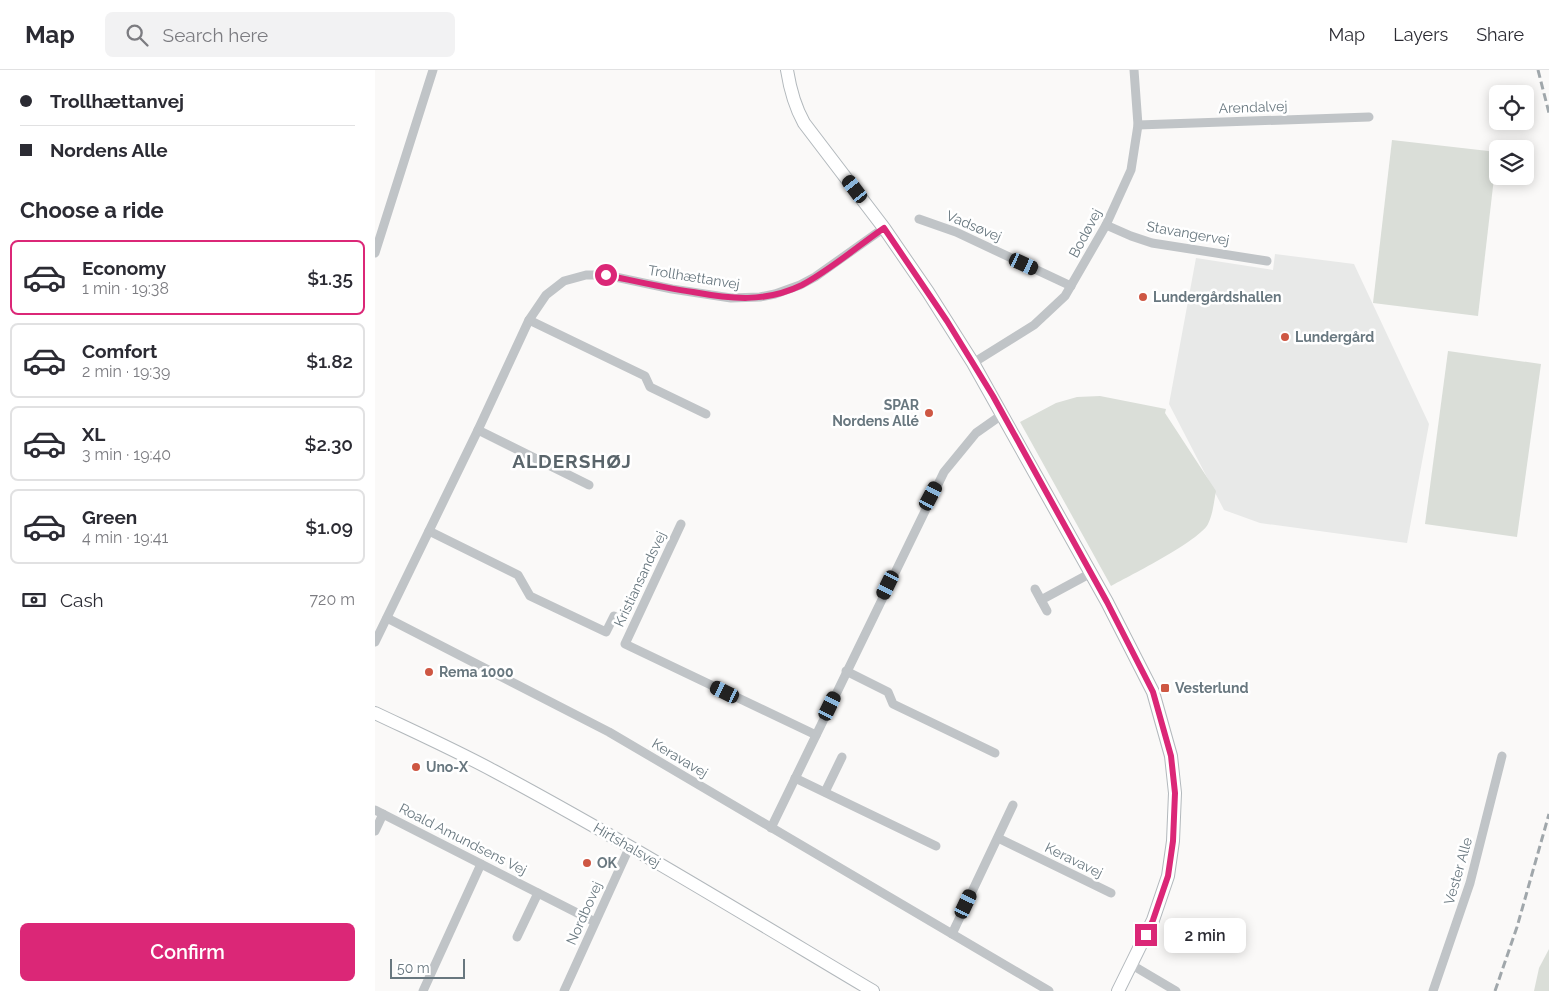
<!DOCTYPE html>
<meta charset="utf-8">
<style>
:root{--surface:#fff;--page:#f2f2f3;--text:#2b2b33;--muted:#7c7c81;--line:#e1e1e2;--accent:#db2777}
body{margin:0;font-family:Raleway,sans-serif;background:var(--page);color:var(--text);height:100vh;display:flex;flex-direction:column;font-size:19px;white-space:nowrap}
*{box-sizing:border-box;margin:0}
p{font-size:16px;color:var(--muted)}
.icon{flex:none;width:28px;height:28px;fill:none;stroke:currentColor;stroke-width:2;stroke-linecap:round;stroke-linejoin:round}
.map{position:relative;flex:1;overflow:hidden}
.side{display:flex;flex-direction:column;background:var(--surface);width:375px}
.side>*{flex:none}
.banner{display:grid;align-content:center;height:110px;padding:0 20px;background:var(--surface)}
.controls{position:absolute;left:1114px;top:15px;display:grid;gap:10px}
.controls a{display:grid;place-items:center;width:45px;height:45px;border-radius:8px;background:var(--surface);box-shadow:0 2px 12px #0003;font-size:25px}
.scale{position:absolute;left:15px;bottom:12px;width:75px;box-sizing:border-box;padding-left:5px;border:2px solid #68777f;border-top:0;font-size:14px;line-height:18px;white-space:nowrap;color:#68777f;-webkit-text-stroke:4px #fff;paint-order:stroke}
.end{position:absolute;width:22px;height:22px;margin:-11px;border:6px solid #db2777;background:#fff;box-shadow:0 0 0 2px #fff}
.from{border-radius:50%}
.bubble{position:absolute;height:35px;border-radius:8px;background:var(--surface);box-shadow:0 2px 12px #0003;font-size:16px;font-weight:600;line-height:35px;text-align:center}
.car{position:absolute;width:15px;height:30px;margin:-15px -8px;border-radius:6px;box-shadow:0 0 4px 1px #0007;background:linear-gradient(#222 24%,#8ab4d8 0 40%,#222 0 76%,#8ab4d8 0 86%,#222 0)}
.banner b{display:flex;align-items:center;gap:18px;height:48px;font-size:19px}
.banner b+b{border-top:1px solid var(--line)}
.banner i{width:12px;height:12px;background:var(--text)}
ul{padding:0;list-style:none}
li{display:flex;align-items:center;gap:15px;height:75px;margin:0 10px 8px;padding:0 10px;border:2px solid var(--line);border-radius:8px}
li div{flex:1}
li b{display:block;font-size:19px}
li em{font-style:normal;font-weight:600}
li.current{border-color:var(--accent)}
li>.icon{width:45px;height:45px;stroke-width:1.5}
h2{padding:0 20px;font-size:22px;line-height:60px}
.pay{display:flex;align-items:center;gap:12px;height:55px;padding:0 20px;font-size:19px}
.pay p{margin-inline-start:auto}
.button{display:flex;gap:10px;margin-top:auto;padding:10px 20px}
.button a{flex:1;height:58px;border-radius:8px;background:var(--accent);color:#fff;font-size:20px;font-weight:600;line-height:58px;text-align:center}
header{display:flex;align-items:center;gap:30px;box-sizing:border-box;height:70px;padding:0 25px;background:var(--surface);border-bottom:1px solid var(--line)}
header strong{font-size:24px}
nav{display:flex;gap:28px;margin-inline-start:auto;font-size:18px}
.search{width:350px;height:45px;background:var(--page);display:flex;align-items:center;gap:12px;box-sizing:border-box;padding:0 18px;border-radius:8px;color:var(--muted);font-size:19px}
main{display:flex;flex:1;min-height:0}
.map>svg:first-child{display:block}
.built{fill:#e8e9e8}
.green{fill:#daded8}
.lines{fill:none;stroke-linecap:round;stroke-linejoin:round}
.secondary-casing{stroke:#b2b8bc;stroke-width:14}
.street{stroke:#c0c4c7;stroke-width:9}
.secondary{stroke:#fff;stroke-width:12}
.rail{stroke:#a0a7ab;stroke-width:3;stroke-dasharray:8 4;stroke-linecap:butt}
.route{stroke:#db2777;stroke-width:6}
.poi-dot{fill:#ce5743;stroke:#fff;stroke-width:2}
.labels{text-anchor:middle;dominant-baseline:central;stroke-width:5;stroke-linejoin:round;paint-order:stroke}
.street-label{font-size:14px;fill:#68777f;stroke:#fff}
.poi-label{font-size:14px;font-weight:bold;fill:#68777f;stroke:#fff;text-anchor:start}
.district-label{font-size:19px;font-weight:bold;letter-spacing:1px;fill:#5a656b;stroke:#fff}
</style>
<header>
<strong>Map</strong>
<div class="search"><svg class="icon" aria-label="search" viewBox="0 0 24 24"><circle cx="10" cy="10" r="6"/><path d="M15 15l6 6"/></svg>Search here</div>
<nav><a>Map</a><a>Layers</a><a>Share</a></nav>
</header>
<main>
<section class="side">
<div class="banner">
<b><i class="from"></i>Trollhættanvej</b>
<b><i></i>Nordens Alle</b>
</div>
<h2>Choose a ride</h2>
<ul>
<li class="current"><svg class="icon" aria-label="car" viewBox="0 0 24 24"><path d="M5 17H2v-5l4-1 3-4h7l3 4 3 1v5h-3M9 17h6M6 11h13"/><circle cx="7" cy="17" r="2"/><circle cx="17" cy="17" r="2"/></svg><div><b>Economy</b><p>1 min · 19:38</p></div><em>$1.35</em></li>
<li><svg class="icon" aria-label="car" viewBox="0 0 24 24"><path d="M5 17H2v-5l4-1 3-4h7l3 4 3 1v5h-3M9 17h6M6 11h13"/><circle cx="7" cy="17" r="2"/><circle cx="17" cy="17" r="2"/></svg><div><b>Comfort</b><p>2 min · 19:39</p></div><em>$1.82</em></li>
<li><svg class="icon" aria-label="car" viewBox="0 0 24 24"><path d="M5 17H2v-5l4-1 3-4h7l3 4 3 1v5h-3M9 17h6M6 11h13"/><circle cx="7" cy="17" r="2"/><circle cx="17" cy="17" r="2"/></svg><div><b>XL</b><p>3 min · 19:40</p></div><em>$2.30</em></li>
<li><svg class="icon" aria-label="car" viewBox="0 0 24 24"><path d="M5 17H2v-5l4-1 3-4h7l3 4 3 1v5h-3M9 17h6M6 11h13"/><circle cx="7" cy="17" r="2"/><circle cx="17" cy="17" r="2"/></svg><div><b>Green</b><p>4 min · 19:41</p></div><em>$1.09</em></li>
</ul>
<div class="pay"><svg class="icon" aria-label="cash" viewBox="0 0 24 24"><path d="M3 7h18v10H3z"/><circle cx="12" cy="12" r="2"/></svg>Cash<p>720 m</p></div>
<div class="button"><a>Confirm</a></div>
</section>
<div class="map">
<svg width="1174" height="921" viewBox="0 0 1174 921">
<rect width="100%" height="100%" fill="#faf9f8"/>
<polygon class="built" points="900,184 979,194 1054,354 1032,473 885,453 849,440 794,334 821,188 898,200"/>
<g class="green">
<polygon points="1017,70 1122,82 1103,246 998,233"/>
<polygon points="1073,281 1166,294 1142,467 1050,454"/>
<path d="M 725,326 L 791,339 L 790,343 L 841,421 C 839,431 838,444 833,454 C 824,471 756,505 736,516 L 645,352 L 681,333 L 702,327 Z"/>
<polygon points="1174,879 1174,921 1159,921 1164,898"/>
</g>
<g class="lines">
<g class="secondary-casing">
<g id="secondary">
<path d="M 412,0 C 415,19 420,37 429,53 L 509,158 L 553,222 L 598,293 L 732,532 L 778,622 L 796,686 L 800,723 L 798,771 L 793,806 L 778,850 L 743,921"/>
<path d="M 0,643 C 40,662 80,680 119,701 C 248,770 372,846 498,921"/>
</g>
</g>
<g class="street">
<polyline points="763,55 994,47"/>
<polyline points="544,149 581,162 696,216"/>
<polyline points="731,155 756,166 777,173 892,191"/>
<polyline points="0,183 58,0"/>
<polyline points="154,250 270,306 275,317 331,344"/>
<polyline points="598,293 659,255 690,226 731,155 756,100 763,55 759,0"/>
<polyline points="103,360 214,415"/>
<polyline points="306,454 250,574 441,665"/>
<polyline points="54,461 143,505 155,526 231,562 239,546"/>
<polyline points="660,519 672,541"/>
<polyline points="666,530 716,503"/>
<polyline points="12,548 234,662 674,921"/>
<polyline points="0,572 103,360 154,250 171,225 189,211 211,205 231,205 297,219 356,228 385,227 400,224 425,215 440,207 509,158"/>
<polyline points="471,601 513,622 518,634 620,683"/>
<polyline points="420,708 561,776"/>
<polyline points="450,722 467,687"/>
<polyline points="0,740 220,852"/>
<polyline points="396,758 569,402 601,363 628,344"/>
<polyline points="0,761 8,744"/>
<polyline points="623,768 736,823"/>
<polyline points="577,864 638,735"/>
<polyline points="142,867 163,823"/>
<polyline points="757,895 801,921"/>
<polyline points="48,921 106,794"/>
<polyline points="189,921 255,776"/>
<polyline points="1058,921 1095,813 1127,686"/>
</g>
<use href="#secondary" class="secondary"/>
<g class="rail">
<polyline points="1163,0 1174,43"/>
<polyline points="1120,921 1142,857 1174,744"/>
</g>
</g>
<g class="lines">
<path class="route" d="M 231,205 C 260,211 289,218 318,222 C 356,229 390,233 427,215 C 455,200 483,176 509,158 L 572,251 L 618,326 L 732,532 L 778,622 L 796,686 L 800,723 L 798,771 L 793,806 L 778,850 L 771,865"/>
</g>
<g class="poi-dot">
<circle cx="768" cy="227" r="5"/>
<circle cx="910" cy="267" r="5"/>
<circle cx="554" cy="343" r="5"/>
<circle cx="54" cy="602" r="5"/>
<rect x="785" y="613" width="10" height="10" rx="2.5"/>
<circle cx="41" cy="697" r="5"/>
<circle cx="212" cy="793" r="5"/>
</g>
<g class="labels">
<g class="street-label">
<text transform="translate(878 37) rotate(-2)">Arendalvej</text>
<text transform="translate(599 156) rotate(23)">Vadsøvej</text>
<text transform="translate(710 163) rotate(-62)">Bodøvej</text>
<text transform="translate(813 163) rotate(10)">Stavangervej</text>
<text transform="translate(319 207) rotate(9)">Trollhættanvej</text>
<text transform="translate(265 509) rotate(-65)">Kristiansandsvej</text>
<text transform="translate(305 688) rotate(31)">Keravavej</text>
<text transform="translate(88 769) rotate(27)">Roald Amundsens Vej</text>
<text transform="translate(252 775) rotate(30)">Hirtshalsvej</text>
<text transform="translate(699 790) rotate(26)">Keravavej</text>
<text transform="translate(1083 801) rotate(-74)">Vester Alle</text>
<text transform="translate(209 843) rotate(-66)">Nordbovej</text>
</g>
<g class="poi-label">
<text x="778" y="227">Lundergårdshallen</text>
<text x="920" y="267">Lundergård</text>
<text x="544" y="335" text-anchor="end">SPAR<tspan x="544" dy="16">Nordens Allé</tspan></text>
<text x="64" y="602">Rema 1000</text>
<text x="800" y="618">Vesterlund</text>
<text x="51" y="697">Uno-X</text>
<text x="222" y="793">OK</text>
</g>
<g class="district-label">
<text x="197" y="391">ALDERSHØJ</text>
</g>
</g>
</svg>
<div class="controls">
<a><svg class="icon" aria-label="locate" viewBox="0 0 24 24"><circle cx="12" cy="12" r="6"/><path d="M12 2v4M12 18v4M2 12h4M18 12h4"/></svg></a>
<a><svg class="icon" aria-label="layers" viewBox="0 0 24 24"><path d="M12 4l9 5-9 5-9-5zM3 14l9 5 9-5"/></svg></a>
</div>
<div class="scale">50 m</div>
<i class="end from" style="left:231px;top:205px"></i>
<i class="end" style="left:771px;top:865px"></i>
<div class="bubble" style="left:789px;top:848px;width:82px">2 min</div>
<i class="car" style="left:480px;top:119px;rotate:323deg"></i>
<i class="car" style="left:649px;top:194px;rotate:115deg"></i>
<i class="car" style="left:556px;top:426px;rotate:28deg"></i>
<i class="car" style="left:513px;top:515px;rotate:206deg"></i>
<i class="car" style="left:350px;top:622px;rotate:296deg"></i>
<i class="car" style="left:455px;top:636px;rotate:26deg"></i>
<i class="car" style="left:591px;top:834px;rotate:25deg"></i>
</div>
</main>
